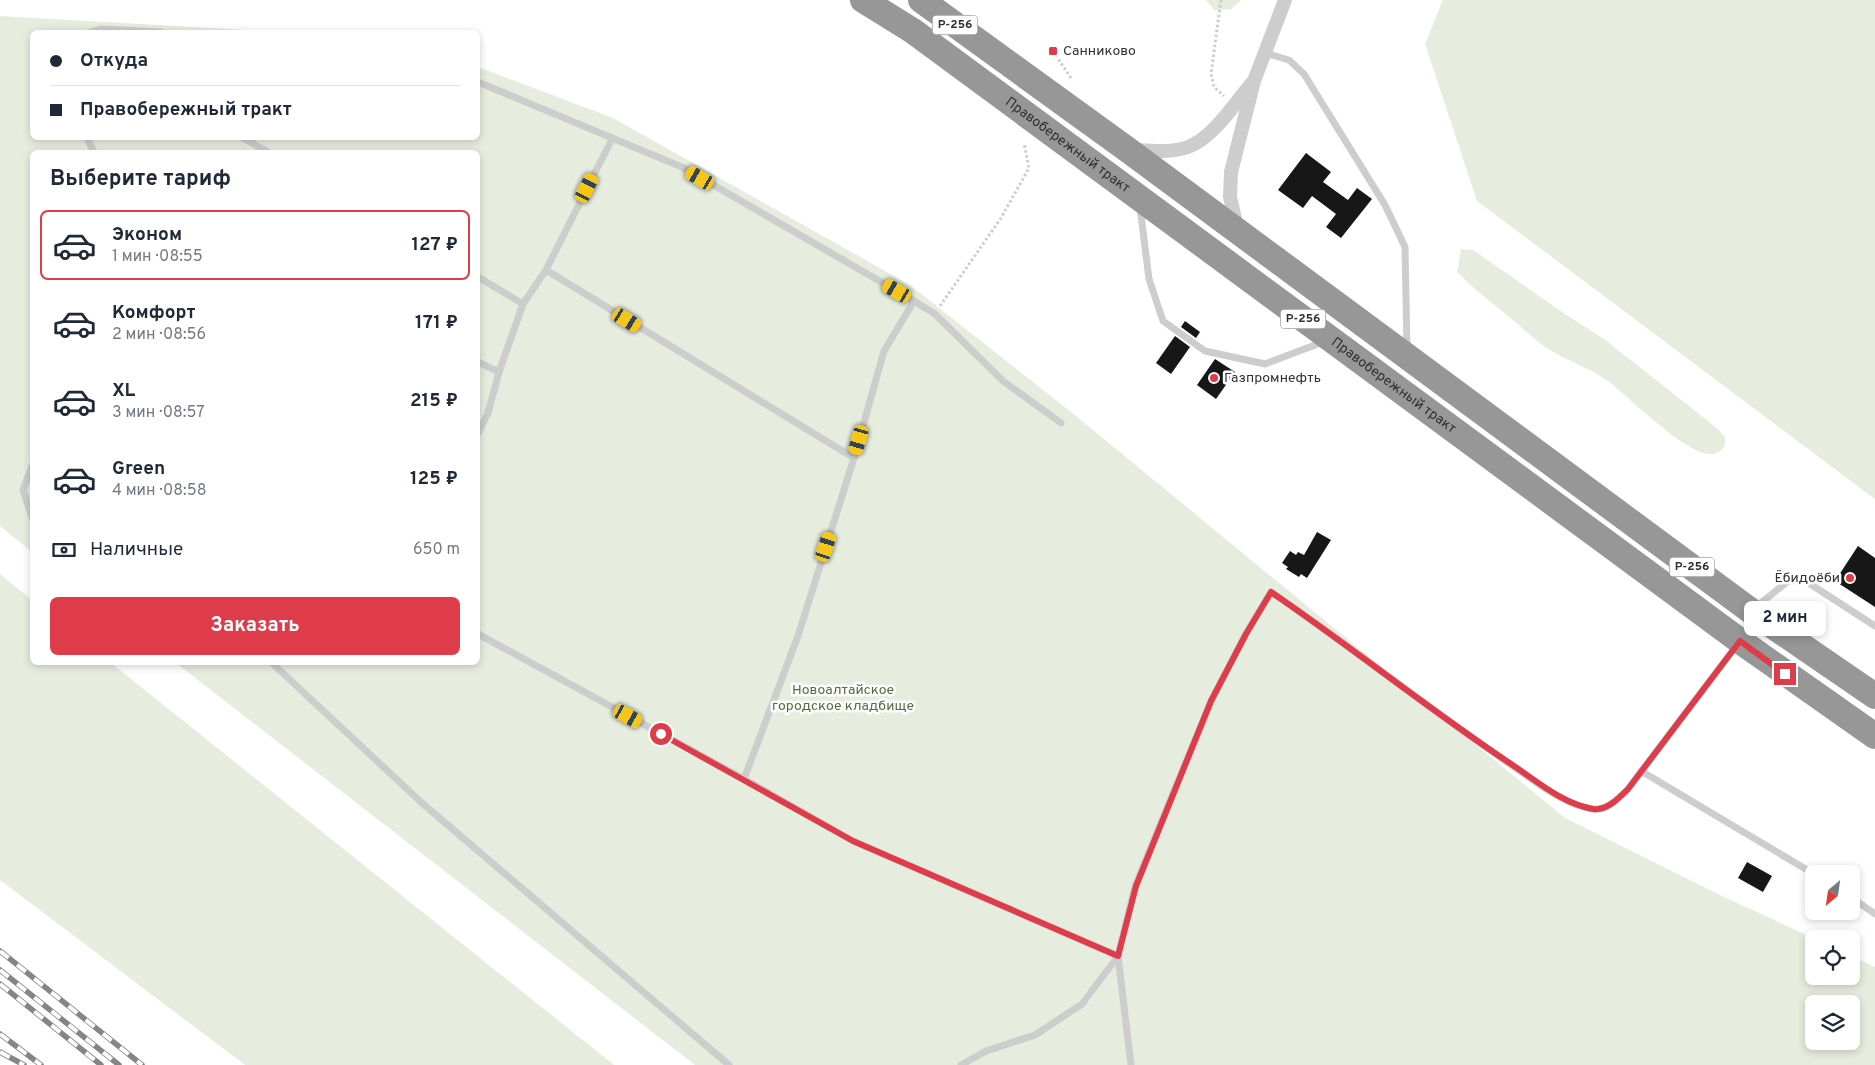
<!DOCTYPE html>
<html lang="ru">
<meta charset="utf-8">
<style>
:root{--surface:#fff;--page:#f6f6f7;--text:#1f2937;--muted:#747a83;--line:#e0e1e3;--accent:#de3b4b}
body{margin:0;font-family:Overpass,sans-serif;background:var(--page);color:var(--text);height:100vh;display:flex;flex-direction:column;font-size:19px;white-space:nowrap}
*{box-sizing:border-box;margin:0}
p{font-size:16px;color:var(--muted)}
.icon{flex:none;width:28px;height:28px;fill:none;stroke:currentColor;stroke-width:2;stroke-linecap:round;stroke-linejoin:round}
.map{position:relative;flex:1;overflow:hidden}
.drawer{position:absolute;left:30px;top:150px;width:450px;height:515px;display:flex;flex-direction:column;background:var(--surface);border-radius:8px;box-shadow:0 2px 8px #0003}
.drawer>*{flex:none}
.banner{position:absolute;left:30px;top:30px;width:450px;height:110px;border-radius:8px;box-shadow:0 2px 8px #0003;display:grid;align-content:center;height:110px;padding:0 20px;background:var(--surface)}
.needle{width:32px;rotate:209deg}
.controls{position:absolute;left:1805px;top:865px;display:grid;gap:10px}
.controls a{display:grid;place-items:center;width:55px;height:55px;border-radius:8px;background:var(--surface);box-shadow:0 2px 8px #0003;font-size:25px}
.end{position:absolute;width:22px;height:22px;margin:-11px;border:6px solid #de3b4b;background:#fff;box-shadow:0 0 0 2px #fff}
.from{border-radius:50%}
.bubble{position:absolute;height:35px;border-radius:8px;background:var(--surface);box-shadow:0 2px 8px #0003;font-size:16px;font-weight:700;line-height:35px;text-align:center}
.car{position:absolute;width:15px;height:30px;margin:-15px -8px;border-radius:6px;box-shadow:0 0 4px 1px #0007;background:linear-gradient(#f5c518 24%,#345 0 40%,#f5c518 0 76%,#345 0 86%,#f5c518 0)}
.banner b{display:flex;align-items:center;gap:18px;height:48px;font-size:19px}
.banner b+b{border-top:1px solid var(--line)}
.banner i{width:12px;height:12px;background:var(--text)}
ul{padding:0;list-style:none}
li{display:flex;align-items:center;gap:15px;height:70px;margin:0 10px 8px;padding:0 10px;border:2px solid transparent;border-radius:8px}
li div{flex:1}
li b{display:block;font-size:19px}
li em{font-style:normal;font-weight:700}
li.on{border-color:var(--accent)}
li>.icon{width:45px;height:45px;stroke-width:1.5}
h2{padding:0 20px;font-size:22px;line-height:60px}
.pay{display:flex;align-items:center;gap:12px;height:55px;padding:0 20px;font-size:19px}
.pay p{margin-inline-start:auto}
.primary-button{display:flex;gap:10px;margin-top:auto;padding:10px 20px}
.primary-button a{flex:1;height:58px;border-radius:8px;background:var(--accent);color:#fff;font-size:20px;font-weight:700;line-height:58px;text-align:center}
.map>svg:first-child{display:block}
.green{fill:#e6ecde;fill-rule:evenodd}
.building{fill:#171717}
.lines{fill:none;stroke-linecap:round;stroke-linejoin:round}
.path{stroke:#cdcdcd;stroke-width:3;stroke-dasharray:2.5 2.5;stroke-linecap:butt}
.lane{stroke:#cdcdcd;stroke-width:7}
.street{stroke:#cdcdcd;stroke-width:14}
.highway{stroke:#979797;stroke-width:26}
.rail-casing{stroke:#858585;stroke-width:5.5}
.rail{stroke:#fff;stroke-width:4;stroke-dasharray:11;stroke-linecap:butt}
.route{stroke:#de3b4b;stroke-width:6}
.poi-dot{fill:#de3b4b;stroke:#fff;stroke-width:2}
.labels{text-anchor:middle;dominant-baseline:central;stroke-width:5;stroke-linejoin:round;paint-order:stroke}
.shield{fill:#fff;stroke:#6e6e6e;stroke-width:1}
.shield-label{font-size:12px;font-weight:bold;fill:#303030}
.poi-label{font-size:14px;fill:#303030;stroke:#fff;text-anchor:start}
.street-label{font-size:14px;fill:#303030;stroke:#fff}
.park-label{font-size:14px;fill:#546a3f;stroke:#fff}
</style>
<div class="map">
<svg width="1875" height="1065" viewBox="0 0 1875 1065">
<rect width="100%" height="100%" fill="#fff"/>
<g class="green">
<polygon points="1206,0 1241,0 1231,9 1214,10"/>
<polygon points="1443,0 1875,0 1875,499 1477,201 1425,44"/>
<path d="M 0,16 L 282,32 L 32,32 L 32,138 L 478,138 L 478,67 L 613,118 L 910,285 L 1076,416 L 1565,818 L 1722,896 L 1815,939 L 1814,976 L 1851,976 L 1851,956 L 1875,967 L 1875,1065 L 695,1065 L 176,663 L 478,662 L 478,152 L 32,152 L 32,552 L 0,526 ZM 1814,1004 L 1851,1004 L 1851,1041 L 1814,1041 Z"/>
<path d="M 1461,249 L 1473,250 L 1565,314 L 1604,339 L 1713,425 C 1721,432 1731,439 1722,449 C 1719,452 1717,453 1713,454 C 1689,458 1628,396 1608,381 C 1588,367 1564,360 1544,346 C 1533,338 1522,328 1512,319 C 1493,304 1474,289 1457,272 Z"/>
<polygon points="0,574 32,600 32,662 111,663 614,1065 245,1065 0,880"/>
</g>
<g class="building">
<polygon points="1306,153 1331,172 1323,182 1348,200 1357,188 1372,199 1341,238 1326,227 1336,214 1312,196 1303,208 1278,190"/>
<polygon points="1185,321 1200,332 1196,338 1181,327"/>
<polygon points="1175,336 1190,347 1171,374 1156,363"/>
<polygon points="1215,359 1235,372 1216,399 1197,385"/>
<polygon points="1317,532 1331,540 1307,578 1301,574 1299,577 1286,569 1288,567 1282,563 1290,551 1296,555 1298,552 1304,555"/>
<polygon points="1858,546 1875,558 1875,607 1835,581"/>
<polygon points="1747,862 1772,876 1763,892 1738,878"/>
</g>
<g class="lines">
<g class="path">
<polyline points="1221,0 1211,74 1214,87 1224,96"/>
<polyline points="1053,51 1071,78"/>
<polyline points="940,306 1001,218 1029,168 1024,143"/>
</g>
<g class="lane">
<polyline points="91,32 102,29 161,32"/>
<polyline points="1265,53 1289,60 1304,74 1385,205 1405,247 1407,349"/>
<polyline points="478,82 684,168 914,301 935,314 1003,381 1061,423"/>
<polyline points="87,138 94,152"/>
<polyline points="243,138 268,152"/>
<polyline points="1140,207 1149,279 1163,321 1205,351 1265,364 1323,342"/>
<polyline points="546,270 854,458"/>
<polyline points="478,277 523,304"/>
<polyline points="478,362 499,372"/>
<polyline points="478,433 488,413 499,372 523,304 546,270 612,139"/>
<polyline points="32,466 23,490 32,517"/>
<polyline points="1756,607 1788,581 1804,580 1875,626"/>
<polyline points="478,634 744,779 853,841 1118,956 1082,1004 1035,1035 986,1051 961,1065"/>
<polyline points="271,662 422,803 729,1065"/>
<polyline points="1641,771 1814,874"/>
<polyline points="744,779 798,636 854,458 884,351 914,301"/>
<polyline points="1851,897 1875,914"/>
<path d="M 1131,1065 L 1118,956 L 1135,886 L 1211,701 L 1246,633 L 1271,592 C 1352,647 1429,709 1510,764 C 1535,781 1562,804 1593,809 C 1606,811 1619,798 1628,789 L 1736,646"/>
</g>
<g class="street">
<path d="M 1134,150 C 1152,151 1171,153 1188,147 C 1213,138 1235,103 1252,83"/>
<polyline points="1237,227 1230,197 1231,172 1254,81 1285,0"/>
</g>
<g class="highway">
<path id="s1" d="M 863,0 L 913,31 L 1740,641 L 1875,736"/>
<polyline points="921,0 1128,150 1751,611 1875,696"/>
</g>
<g class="rail-casing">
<g id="rail">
<polyline points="0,951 142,1065"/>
<polyline points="0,970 119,1065"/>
<polyline points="0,984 101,1065"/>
<polyline points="0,1034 41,1065"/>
<polyline points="0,1052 24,1065"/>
</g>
</g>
<use href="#rail" class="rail"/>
</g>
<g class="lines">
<path class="route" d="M 661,734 L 853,841 L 1118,956 L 1136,886 L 1211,701 L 1246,634 L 1271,592 C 1353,648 1431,711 1514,766 C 1538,782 1563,804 1593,809 C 1607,811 1619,798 1628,789 L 1740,641 L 1785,674"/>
</g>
<g class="poi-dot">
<rect x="1048" y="46" width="10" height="10" rx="2.5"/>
<circle cx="1214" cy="378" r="5"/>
<circle cx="1850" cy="578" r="5"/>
</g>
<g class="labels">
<g class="shield">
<rect x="932.5" y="15.5" width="45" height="19" rx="4"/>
<rect x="1280.5" y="309.5" width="45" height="19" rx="4"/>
<rect x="1669.5" y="557.5" width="45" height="19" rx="4"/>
</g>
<g class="shield-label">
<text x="955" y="25">Р-256</text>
<text x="1303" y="319">Р-256</text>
<text x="1692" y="567">Р-256</text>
</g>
<g class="poi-label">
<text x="1063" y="51">Санниково</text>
<text x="1224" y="378">Газпромнефть</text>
<text x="1840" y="578" text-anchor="end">Ёбидоёби</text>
</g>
<g class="street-label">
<text stroke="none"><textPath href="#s1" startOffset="251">Правобережный тракт</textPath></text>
<text stroke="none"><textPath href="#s1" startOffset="656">Правобережный тракт</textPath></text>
</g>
<g class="park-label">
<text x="843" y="690">Новоалтайское<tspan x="843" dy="16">городское кладбище</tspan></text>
</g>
</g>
</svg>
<div class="controls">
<a><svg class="needle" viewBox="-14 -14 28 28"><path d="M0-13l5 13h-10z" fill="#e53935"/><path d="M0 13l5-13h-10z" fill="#747a83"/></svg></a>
<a><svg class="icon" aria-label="locate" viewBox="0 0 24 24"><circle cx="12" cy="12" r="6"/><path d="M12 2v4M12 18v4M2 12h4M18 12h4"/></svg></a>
<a><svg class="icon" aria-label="layers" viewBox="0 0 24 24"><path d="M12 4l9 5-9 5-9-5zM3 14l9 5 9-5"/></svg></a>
</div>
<i class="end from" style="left:661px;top:734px"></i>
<i class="end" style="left:1785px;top:674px"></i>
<div class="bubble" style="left:1744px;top:601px;width:82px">2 мин</div>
<i class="car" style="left:700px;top:178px;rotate:300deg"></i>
<i class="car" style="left:587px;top:188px;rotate:27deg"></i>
<i class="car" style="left:897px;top:291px;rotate:300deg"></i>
<i class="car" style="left:627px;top:320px;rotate:121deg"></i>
<i class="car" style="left:859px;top:440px;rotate:196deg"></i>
<i class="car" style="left:826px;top:547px;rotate:18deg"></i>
<i class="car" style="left:628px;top:716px;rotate:119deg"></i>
<div class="banner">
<b><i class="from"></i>Откуда</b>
<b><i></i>Правобережный тракт</b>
</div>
<section class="drawer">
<h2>Выберите тариф</h2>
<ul>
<li class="on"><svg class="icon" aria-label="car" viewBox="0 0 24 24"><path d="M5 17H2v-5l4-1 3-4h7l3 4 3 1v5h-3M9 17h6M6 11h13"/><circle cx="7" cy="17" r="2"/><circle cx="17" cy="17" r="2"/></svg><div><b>Эконом</b><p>1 мин · 08:55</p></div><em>127 ₽</em></li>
<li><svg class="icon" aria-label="car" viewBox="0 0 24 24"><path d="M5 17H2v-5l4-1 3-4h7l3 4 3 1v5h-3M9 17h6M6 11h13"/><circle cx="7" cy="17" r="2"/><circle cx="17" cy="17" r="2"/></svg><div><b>Комфорт</b><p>2 мин · 08:56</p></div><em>171 ₽</em></li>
<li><svg class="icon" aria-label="car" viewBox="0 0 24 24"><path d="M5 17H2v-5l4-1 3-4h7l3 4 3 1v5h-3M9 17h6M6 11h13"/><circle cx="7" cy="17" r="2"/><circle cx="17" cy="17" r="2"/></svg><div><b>XL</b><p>3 мин · 08:57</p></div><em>215 ₽</em></li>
<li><svg class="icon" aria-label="car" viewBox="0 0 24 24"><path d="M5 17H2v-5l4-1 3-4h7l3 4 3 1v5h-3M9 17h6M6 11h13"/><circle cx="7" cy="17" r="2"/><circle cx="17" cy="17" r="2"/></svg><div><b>Green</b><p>4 мин · 08:58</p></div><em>125 ₽</em></li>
</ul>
<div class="pay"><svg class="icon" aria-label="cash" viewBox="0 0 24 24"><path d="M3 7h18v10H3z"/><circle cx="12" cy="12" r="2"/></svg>Наличные<p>650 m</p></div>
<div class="primary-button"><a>Заказать</a></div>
</section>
</div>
